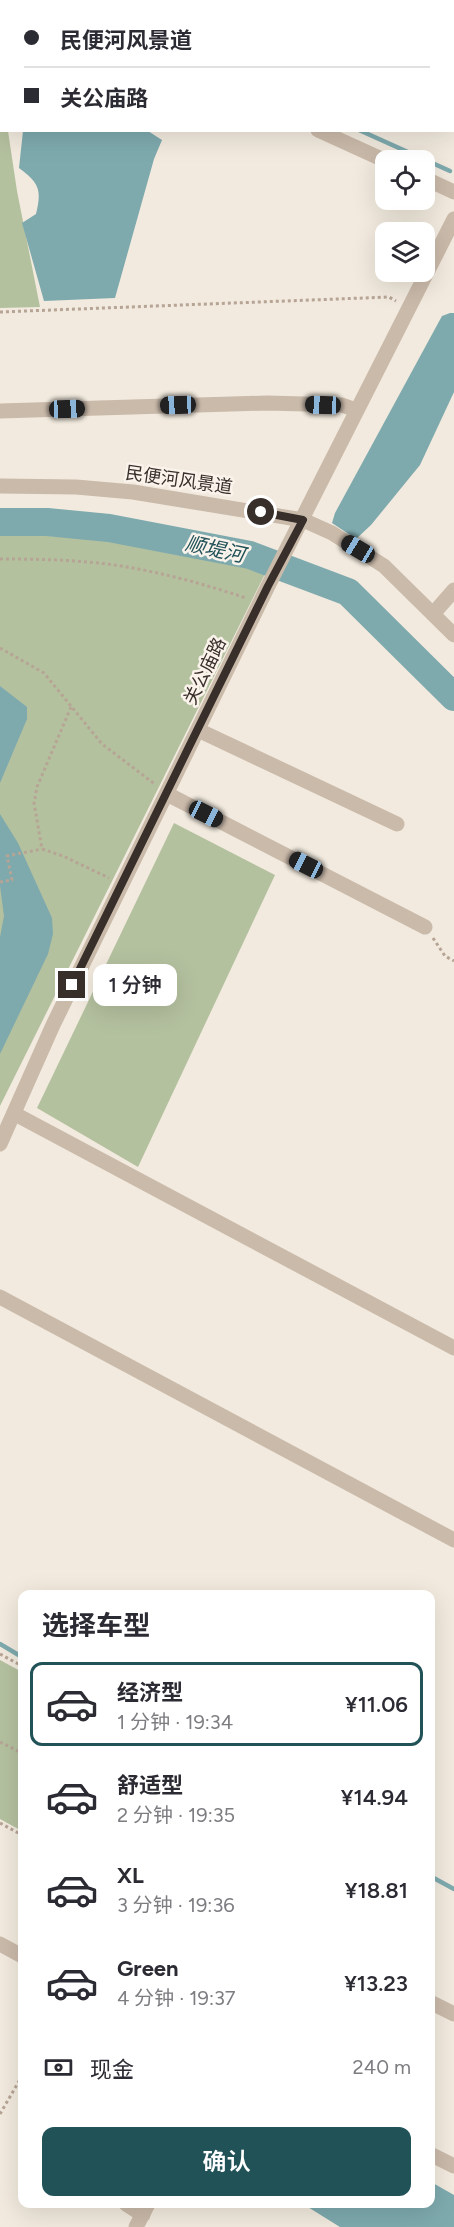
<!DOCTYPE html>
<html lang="zh">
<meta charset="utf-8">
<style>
:root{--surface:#fff;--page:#f7f7f7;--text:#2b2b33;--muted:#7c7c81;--line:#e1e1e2;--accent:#205258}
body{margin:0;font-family:Figtree,"Noto Sans SC",sans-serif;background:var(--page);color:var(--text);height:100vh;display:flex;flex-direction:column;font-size:22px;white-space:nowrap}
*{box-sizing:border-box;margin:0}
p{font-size:20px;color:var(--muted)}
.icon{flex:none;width:33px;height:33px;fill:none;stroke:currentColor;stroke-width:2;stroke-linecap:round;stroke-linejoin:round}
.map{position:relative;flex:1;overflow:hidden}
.drawer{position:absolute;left:18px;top:1590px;width:417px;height:618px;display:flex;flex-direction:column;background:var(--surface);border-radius:12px;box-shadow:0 6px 24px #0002}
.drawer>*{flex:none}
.guide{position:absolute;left:0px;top:0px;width:454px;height:132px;box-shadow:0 6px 24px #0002;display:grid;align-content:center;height:132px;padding:0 24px;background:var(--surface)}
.buttons{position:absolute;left:375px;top:150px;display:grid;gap:12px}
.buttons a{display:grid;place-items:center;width:60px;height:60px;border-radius:12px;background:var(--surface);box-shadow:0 6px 24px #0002;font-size:30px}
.end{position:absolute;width:27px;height:27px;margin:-14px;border:8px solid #382f2a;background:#fff;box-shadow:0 0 0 3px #fff}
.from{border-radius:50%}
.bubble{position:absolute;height:42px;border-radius:12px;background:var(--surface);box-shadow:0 6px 24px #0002;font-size:20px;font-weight:600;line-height:42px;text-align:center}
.car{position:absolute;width:18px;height:36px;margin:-18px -9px;border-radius:8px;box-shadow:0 0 4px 2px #0007;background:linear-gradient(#222 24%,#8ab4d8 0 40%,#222 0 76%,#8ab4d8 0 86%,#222 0)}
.guide b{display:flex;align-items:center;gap:21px;height:57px;font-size:22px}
.guide b+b{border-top:2px solid var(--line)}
.guide i{width:15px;height:15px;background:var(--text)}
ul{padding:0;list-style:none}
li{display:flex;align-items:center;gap:18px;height:84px;margin:0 12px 9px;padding:0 12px;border:3px solid transparent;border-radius:12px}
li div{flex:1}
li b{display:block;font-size:22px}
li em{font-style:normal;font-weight:600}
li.on{border-color:var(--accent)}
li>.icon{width:54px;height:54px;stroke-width:1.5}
h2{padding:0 24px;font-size:27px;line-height:72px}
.pay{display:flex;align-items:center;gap:15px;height:66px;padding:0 24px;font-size:22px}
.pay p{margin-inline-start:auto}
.action{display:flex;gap:12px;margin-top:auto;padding:12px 24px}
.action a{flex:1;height:69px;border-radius:12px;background:var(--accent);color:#fff;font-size:24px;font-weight:600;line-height:69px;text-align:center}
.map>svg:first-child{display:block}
.green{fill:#b4c19f}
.water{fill:#7eaaae}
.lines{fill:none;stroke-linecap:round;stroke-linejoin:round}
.stream{stroke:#7eaaae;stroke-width:4.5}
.river{stroke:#7eaaae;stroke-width:28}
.path{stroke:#b6a495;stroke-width:3;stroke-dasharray:3 3;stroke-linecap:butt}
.minor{stroke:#cabaaa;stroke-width:15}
.route{stroke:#382f2a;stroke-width:8}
.labels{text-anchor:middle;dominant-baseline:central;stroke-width:5;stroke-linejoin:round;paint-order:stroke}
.street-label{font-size:18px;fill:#382f2a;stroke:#faf3eb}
.water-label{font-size:20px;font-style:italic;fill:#205258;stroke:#faf3eb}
</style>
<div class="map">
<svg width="454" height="2227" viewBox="0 0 454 2227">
<rect width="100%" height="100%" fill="#f2eade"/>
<g class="green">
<polygon points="0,69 2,130 8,131 17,191 40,307 0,308"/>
<path d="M 0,534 C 55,535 108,540 162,548 C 197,554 232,559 265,574 L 0,1106 Z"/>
<polygon points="174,823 275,875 138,1167 37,1108"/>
<polygon points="0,1660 22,1672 22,1831 0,1819"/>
</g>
<g class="water">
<path d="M 23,131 L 148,131 L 162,140 L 154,159 L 115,298 L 44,301 L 22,223 L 36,214 C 42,189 39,183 19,168 Z"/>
<polygon points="450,313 454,313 454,392 420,465 371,525 356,539 332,523 335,513 442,316"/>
<polygon points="0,686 27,707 27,719 0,783"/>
<polygon points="0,814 18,843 52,918 53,934 48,954 0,1054 0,937 4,916 0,886"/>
<polygon points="431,2182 454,2195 454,2227 340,2227 303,2204 430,2204"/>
</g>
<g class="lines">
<g class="stream">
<polyline points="68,0 71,2"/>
<polyline points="359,130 450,171"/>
<polyline points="0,1644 22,1657"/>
<polyline points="430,1876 454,1889"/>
</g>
<polyline class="river" points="0,522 47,522 109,528 250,555 348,592 454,697"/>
<g class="path">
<polyline points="364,2 365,0"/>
<polyline points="0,312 389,297 396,301"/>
<path d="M 0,559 C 46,559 93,560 138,569 C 175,576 210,586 246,598"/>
<polyline points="0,648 44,673 102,744 156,785"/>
<polyline points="71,707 37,787 34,803 42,849 63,856 109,878"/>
<polyline points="0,882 12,880 7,856 42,849"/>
<polyline points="433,938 445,956 454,961"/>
<polyline points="0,1654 22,1666"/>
<polyline points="0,1742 22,1753"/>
<polyline points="0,1823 22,1835"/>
<polyline points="0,2114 22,2076"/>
</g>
<g class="minor">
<polyline points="32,0 36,2"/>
<polyline points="318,130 386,161"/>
<polyline points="424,178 454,192"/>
<polyline points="0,411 267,403 342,405 356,410"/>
<polyline points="0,486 76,487 133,492 303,520 332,533 384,566 454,635"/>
<polyline points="433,614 454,590"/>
<polyline points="198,730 397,824"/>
<polyline points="167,794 425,927"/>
<polyline points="15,1114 454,1348"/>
<polyline points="0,1144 53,1025 268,586 454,219"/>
<polyline points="0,1297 454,1540"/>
<polyline points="0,1944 22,1956"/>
<polyline points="430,2002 454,2014"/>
<polyline points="430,2154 454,2166"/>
<polyline points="126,2204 143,2215"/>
<polyline points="136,2227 148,2204"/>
</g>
</g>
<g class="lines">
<polyline class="route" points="72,985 268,586 303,520 261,512"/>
</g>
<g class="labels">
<g class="street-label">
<text transform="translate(179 480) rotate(8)">民便河风景道</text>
<text transform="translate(205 671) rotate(-64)">关公庙路</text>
</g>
<g class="water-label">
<text transform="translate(215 549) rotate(12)">顺堤河</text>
</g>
</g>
</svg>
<div class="buttons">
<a><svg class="icon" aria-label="locate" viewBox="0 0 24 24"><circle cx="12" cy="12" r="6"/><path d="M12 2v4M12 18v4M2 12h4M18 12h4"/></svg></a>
<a><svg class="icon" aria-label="layers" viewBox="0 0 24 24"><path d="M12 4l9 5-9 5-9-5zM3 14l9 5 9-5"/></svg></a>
</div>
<i class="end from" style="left:261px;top:512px"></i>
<i class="end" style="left:72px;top:985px"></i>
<div class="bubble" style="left:93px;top:964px;width:84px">1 分钟</div>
<i class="car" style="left:178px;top:405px;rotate:268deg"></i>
<i class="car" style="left:323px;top:405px;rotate:272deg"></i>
<i class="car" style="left:67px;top:409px;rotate:88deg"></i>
<i class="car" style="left:358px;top:549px;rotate:301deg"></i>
<i class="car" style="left:206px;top:814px;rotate:117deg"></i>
<i class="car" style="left:306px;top:865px;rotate:297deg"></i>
<div class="guide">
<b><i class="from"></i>民便河风景道</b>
<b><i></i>关公庙路</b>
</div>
<section class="drawer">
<h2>选择车型</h2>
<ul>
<li class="on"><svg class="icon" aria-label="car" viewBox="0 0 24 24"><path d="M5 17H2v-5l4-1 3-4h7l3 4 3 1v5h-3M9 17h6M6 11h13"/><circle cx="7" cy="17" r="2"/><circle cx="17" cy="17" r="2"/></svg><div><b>经济型</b><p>1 分钟 · 19:34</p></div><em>¥11.06</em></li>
<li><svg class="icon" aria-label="car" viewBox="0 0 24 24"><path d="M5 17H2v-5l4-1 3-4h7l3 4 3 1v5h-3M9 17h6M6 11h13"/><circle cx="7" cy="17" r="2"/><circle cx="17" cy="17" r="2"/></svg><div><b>舒适型</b><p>2 分钟 · 19:35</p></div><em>¥14.94</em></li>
<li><svg class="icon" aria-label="car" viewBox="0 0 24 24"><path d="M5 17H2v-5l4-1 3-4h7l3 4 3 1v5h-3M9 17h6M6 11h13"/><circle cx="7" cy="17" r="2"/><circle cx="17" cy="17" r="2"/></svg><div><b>XL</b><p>3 分钟 · 19:36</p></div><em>¥18.81</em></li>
<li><svg class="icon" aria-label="car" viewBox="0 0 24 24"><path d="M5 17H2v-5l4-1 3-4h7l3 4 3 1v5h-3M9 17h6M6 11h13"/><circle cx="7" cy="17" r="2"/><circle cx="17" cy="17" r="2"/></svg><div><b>Green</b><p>4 分钟 · 19:37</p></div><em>¥13.23</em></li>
</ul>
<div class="pay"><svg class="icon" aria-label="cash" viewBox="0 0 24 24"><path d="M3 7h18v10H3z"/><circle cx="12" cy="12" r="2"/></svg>现金<p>240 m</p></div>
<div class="action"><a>确认</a></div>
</section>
</div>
